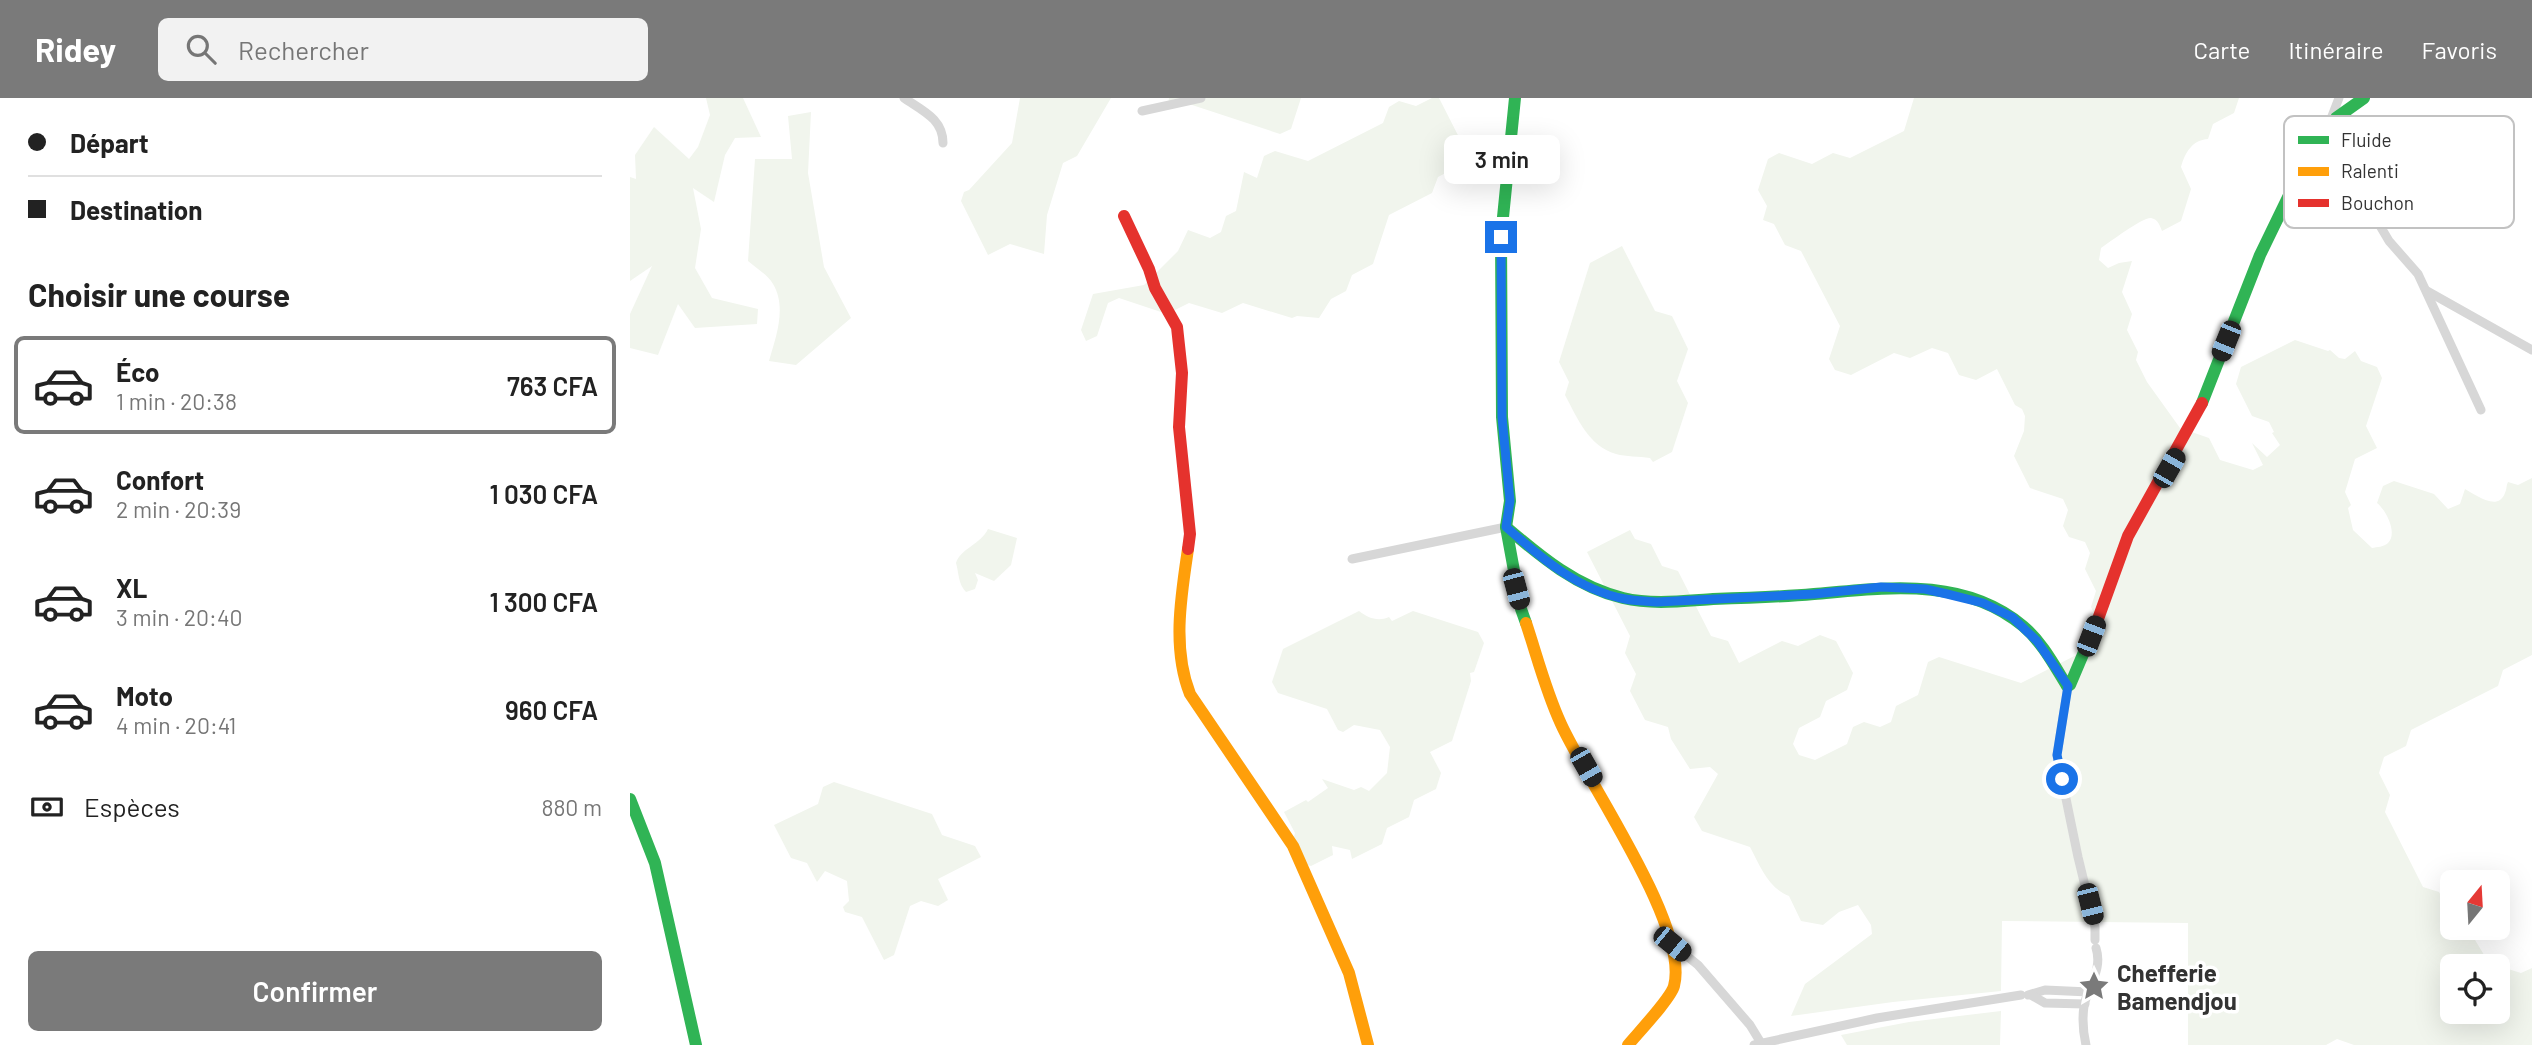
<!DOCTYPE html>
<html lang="fr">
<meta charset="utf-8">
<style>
:root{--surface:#fff;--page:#f2f2f2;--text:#222;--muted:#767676;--line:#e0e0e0;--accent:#7a7a7a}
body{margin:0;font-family:Barlow,sans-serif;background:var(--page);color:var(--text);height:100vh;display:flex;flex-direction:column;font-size:26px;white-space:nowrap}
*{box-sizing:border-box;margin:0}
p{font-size:23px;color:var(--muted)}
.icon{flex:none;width:38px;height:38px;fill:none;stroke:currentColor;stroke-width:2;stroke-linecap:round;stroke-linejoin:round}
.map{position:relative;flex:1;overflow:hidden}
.panel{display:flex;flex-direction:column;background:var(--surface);width:630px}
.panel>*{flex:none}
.banner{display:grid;align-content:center;height:154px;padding:0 28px;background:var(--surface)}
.needle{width:46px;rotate:18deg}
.controls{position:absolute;left:1810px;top:772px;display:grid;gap:14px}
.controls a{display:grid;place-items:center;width:70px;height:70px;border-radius:10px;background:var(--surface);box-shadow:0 7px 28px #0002;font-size:35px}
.end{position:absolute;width:32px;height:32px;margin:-16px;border:9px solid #1a73e8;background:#fff;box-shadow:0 0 0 4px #fff}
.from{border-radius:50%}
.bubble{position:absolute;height:49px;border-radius:10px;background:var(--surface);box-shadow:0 7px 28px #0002;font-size:23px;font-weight:600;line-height:49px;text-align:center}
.car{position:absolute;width:21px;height:42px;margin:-21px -10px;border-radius:9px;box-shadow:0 0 5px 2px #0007;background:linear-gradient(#222 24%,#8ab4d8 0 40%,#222 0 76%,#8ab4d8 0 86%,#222 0)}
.banner b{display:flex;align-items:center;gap:24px;height:66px;font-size:26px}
.banner b+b{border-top:2px solid var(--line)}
.banner i{width:18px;height:18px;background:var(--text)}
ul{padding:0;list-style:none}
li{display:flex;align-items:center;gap:21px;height:98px;margin:0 14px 10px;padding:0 14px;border:4px solid transparent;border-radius:10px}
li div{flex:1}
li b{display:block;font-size:26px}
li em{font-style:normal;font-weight:600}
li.current{border-color:var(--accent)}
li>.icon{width:63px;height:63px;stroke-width:1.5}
h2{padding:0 28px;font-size:32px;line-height:84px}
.pay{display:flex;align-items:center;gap:18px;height:77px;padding:0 28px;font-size:26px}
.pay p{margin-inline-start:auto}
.primary-button{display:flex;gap:14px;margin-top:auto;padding:14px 28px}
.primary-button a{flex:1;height:80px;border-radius:10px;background:var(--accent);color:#fff;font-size:28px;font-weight:600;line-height:80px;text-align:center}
header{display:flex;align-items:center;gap:42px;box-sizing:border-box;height:98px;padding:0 35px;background:var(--accent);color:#fff}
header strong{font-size:33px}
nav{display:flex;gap:38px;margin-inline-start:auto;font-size:24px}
.search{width:490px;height:63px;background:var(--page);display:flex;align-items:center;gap:18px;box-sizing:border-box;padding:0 24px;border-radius:10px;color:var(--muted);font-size:26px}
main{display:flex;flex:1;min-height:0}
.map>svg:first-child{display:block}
.green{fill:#f1f5ed;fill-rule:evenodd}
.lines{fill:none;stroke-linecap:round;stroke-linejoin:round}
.street{stroke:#d7d7d7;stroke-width:9}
.fast{stroke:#30b455;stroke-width:12}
.slow{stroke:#ff9f0a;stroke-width:12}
.jam{stroke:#e5322d;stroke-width:12}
.route{stroke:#1a73e8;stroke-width:9}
.labels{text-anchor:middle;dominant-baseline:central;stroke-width:7;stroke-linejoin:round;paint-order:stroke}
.poi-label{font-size:24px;font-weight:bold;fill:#333;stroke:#fff;text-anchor:start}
.key{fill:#fff;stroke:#c2c2c2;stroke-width:2}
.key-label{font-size:19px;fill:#333}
</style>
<header>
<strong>Ridey</strong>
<div class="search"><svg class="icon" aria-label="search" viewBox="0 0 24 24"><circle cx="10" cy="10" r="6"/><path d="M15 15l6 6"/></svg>Rechercher</div>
<nav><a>Carte</a><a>Itinéraire</a><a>Favoris</a></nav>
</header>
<main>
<section class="panel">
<div class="banner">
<b><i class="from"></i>Départ</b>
<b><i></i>Destination</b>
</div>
<h2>Choisir une course</h2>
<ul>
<li class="current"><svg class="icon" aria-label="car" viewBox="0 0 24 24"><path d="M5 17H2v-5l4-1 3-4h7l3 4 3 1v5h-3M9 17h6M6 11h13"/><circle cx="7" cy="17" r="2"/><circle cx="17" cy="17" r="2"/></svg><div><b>Éco</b><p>1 min · 20:38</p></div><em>763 CFA</em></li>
<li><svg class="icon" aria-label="car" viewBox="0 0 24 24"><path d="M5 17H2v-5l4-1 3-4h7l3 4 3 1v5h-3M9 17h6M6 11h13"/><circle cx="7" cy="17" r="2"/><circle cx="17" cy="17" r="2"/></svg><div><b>Confort</b><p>2 min · 20:39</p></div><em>1 030 CFA</em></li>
<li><svg class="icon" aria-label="car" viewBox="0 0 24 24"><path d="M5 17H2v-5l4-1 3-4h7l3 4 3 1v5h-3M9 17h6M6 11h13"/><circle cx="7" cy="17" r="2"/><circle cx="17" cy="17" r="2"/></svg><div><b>XL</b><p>3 min · 20:40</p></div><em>1 300 CFA</em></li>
<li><svg class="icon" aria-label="car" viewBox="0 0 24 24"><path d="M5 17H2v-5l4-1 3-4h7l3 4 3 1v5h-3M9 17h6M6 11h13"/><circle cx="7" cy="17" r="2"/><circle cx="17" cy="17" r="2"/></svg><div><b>Moto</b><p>4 min · 20:41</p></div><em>960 CFA</em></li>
</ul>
<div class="pay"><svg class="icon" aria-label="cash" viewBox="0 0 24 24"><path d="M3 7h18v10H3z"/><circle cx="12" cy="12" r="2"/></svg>Espèces<p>880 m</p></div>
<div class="primary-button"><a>Confirmer</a></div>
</section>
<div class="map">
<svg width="1902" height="947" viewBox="0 0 1902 947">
<rect width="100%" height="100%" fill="#fff"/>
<g class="green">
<polygon points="76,0 113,0 131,39 105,40 95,57 84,104 63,90 71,131 65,170 82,200 128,211 127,226 65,230 48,206 28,257 0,250 0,216 22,168 0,183 0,79 6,81 5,57 24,29 59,61 68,49 80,17"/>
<polygon points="390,0 481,0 447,58 433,65 417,117 414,156 380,146 358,157 331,103 334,94 339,92 382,45"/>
<polygon points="539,0 671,0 661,31 650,36 553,4 537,12"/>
<polygon points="802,0 809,0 835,51 829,68 808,79 802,95 759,117 743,166 722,177 716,193 701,201 689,220 667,218 662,220 613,205 592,215 559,205 537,216 489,200 478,205 467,238 456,243 451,232 463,196 514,187 548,153 558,132 580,140 591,134 596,118 606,113 614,74 627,80 634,58 645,53 678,63 753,25 759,9 769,3 786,8"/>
<path d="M 1284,0 L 1609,0 L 1604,15 L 1583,26 L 1578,41 C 1562,42 1555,55 1551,69 L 1561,91 L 1551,123 L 1532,133 C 1530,128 1528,121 1521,120 C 1513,119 1480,144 1471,150 L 1469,162 L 1478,170 L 1489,165 L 1502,163 L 1492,194 L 1502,216 L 1497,232 L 1508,254 L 1506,262 L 1517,284 L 1550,330 L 1579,340 L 1590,362 L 1623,372 L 1633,367 L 1622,345 L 1637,359 L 1650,347 L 1642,335 L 1644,334 L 1639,324 L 1622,318 L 1606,286 L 1611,269 L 1665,242 L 1698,253 L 1700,252 L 1709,260 L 1715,261 L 1725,253 L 1731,263 L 1747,269 L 1752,280 L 1736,328 L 1747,350 L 1725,361 L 1715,394 L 1721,407 L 1718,410 L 1723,432 L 1742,450 C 1747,449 1754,449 1758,445 C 1768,435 1756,412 1747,405 L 1753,388 L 1764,383 L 1804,396 L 1818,411 L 1830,406 L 1835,391 C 1846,397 1868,414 1875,395 C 1877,391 1876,387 1878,384 L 1888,387 L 1902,380 L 1902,557 L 1873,572 L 1868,588 L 1781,632 L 1776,648 L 1754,659 L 1749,675 L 1760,697 L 1755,714 L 1793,789 L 1809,794 L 1822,819 L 1822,830 L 1828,832 L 1843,830 L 1845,842 L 1859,865 L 1891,875 L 1902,870 L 1902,947 L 1724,947 L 1707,941 L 1696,947 L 1558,947 L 1558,825 L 1372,823 L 1371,893 L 1263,904 L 1161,918 L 1175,886 L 1242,836 L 1241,827 L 1228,807 L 1209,814 L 1193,827 L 1171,823 L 1159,798 C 1139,791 1130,768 1120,749 L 1072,733 L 1064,719 L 1088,676 L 1080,669 L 1060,671 L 1041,641 L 1038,629 L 1015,622 L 1000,593 L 1006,576 L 995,555 L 1000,538 L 957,454 L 1000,432 L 1005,441 L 1021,446 L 1032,468 L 1048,473 L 1081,538 L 1098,543 L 1109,565 L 1152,543 L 1168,548 L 1190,537 L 1206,543 L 1223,575 L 1217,592 L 1196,603 L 1190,619 L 1169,630 L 1163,646 L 1169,657 L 1185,662 L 1217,646 L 1223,629 L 1234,624 L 1250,629 L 1261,624 L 1266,608 L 1288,597 L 1298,564 L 1309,559 L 1391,585 L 1466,547 L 1472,531 L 1461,509 L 1466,493 L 1455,471 L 1460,455 L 1455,444 L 1439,439 L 1433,428 L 1438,412 L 1433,401 L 1400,390 L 1384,358 L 1394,333 L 1395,318 L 1392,311 L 1385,307 L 1367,271 L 1346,282 L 1329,277 L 1318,255 L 1302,250 L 1280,260 L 1264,255 L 1221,277 L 1205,272 L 1199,261 L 1210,228 L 1171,153 L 1155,147 L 1144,126 L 1133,122 L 1137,108 L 1128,92 L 1138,61 L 1149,55 L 1182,66 L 1203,55 L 1220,60 L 1274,33 ZM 1822,868 L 1867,868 L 1867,914 L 1822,914 Z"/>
<path d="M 181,14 L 178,75 L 194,169 L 221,220 L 166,267 L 139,263 C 146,239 157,209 143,186 C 138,177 126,170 118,163 L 125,61 L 162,61 L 158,18 Z"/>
<path d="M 992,148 L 1025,213 L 1042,218 L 1058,251 L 1047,283 L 1058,305 L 1042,354 L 1023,364 L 1020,360 C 1009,358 996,359 986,356 C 958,348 947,319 935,297 L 939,284 L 929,264 L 960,165 Z"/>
<path d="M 358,431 L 387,440 L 381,467 L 364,483 L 345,475 L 348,482 L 345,491 L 336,494 C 328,486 329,475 326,465 C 330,451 351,446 358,431 Z"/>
<path d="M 729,513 C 738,520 748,524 759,519 L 762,523 L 783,513 L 848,534 L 854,545 L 844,574 L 840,575 L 841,583 L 822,643 L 800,654 L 811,675 L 806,691 L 784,702 L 779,719 L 757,730 L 752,746 L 722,761 L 720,752 L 702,748 L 703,757 L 681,768 L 665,763 L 660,752 L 665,735 L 654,714 L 676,702 L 678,704 L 698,690 L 692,681 L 724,692 L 731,689 L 739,693 L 757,675 L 760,649 L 750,632 L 724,627 L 713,634 L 708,632 L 697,611 L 648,595 L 642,584 L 653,551 Z"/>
<polygon points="204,684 302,716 312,737 345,748 351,759 308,781 318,802 308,808 291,803 280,808 264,857 254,862 232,819 215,814 213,809 219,803 217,783 195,773 187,784 177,765 161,760 144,727 188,706 193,689"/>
<polygon points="1371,913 1370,947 1217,947 1211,937 1279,924"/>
</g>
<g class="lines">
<g class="street">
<path d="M 274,0 C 293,13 313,21 313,45"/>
<polyline points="1709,0 1697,31 1709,66 1719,86 1746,121 1759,143 1788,176 1851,312"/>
<polyline points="512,13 571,0"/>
<polyline points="1797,193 1902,252"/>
<polyline points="722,461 876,429"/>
<polyline points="1438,588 1427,657 1448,759 1465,829 1465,842"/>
<polyline points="1042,846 1068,867 1120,927 1131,945"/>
<polyline points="1398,897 1415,892 1459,894"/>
<polyline points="1401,897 1415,905 1455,906"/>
<polyline points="1124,947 1247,920 1391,897"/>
<path d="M 1456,947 C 1453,934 1452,922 1454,908 C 1458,887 1473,872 1466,850"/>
</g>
<g class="fast">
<polyline points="885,0 871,139 872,319 880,403 876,429 891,511 896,525"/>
<polyline points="1572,305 1630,157 1679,56 1706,20 1734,0"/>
<path d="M 876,429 C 911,459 947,489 993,500 C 1022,507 1053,503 1083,501 C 1117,500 1150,499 1184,496 C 1255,490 1333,478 1393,528 C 1412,544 1424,567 1437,588 L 1440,587 L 1468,521"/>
<polyline points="0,701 25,765 66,947"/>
</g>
<g class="slow">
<path d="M 558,451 C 551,498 542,551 560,596 L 663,748 L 719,875 L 738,947"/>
<path d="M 896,525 C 907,558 916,594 931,626 C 957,684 1060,829 1044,888 C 1041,900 1008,935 998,947"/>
</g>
<g class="jam">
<polyline points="494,118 519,171 525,190 547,229 552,275 549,329 560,436 558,451"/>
<polyline points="1468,521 1498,438 1572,305"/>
</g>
</g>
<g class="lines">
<path class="route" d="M 871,139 L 872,319 L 880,403 L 876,429 C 910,459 948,492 995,501 C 1005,503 1016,503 1027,504 L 1184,496 L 1251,489 L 1295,491 L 1317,496 L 1353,505 L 1382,519 L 1407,543 L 1438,588 L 1427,657 L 1432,681"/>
</g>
<defs>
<g id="sight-bare" transform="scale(2.415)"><path d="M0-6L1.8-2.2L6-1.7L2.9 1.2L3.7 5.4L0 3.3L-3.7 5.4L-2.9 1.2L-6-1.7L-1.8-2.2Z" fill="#7a7a7a" stroke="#fff" stroke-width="2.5" paint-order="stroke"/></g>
</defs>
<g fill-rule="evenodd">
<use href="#sight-bare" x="1464" y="888"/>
</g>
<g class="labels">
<g class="poi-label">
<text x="1487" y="874">Chefferie<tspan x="1487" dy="28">Bamendjou</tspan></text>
</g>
</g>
<rect x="1654" y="18" width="230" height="112" rx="10" class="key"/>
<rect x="1668" y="38" width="31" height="8" fill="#30b455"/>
<rect x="1668" y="69" width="31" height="9" fill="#ff9f0a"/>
<rect x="1668" y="101" width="31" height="8" fill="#e5322d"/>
<g class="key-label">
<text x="1711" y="49">Fluide</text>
<text x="1711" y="80">Ralenti</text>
<text x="1711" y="112">Bouchon</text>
</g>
</svg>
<div class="controls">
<a><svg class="needle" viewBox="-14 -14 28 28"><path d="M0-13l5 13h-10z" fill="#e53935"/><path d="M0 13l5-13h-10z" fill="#767676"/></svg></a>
<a><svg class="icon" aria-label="locate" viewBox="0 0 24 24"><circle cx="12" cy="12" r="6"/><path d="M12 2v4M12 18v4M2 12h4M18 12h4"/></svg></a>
</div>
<i class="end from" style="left:1432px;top:681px"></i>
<i class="end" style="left:871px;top:139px"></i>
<div class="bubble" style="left:814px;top:37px;width:116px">3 min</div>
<i class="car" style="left:1596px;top:243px;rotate:202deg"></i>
<i class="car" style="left:1539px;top:370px;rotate:30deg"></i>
<i class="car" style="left:886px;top:491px;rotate:165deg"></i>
<i class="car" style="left:1461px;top:538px;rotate:21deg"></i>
<i class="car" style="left:956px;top:669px;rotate:150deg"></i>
<i class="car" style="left:1460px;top:806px;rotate:166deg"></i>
<i class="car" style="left:1042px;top:846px;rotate:129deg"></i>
</div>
</main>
